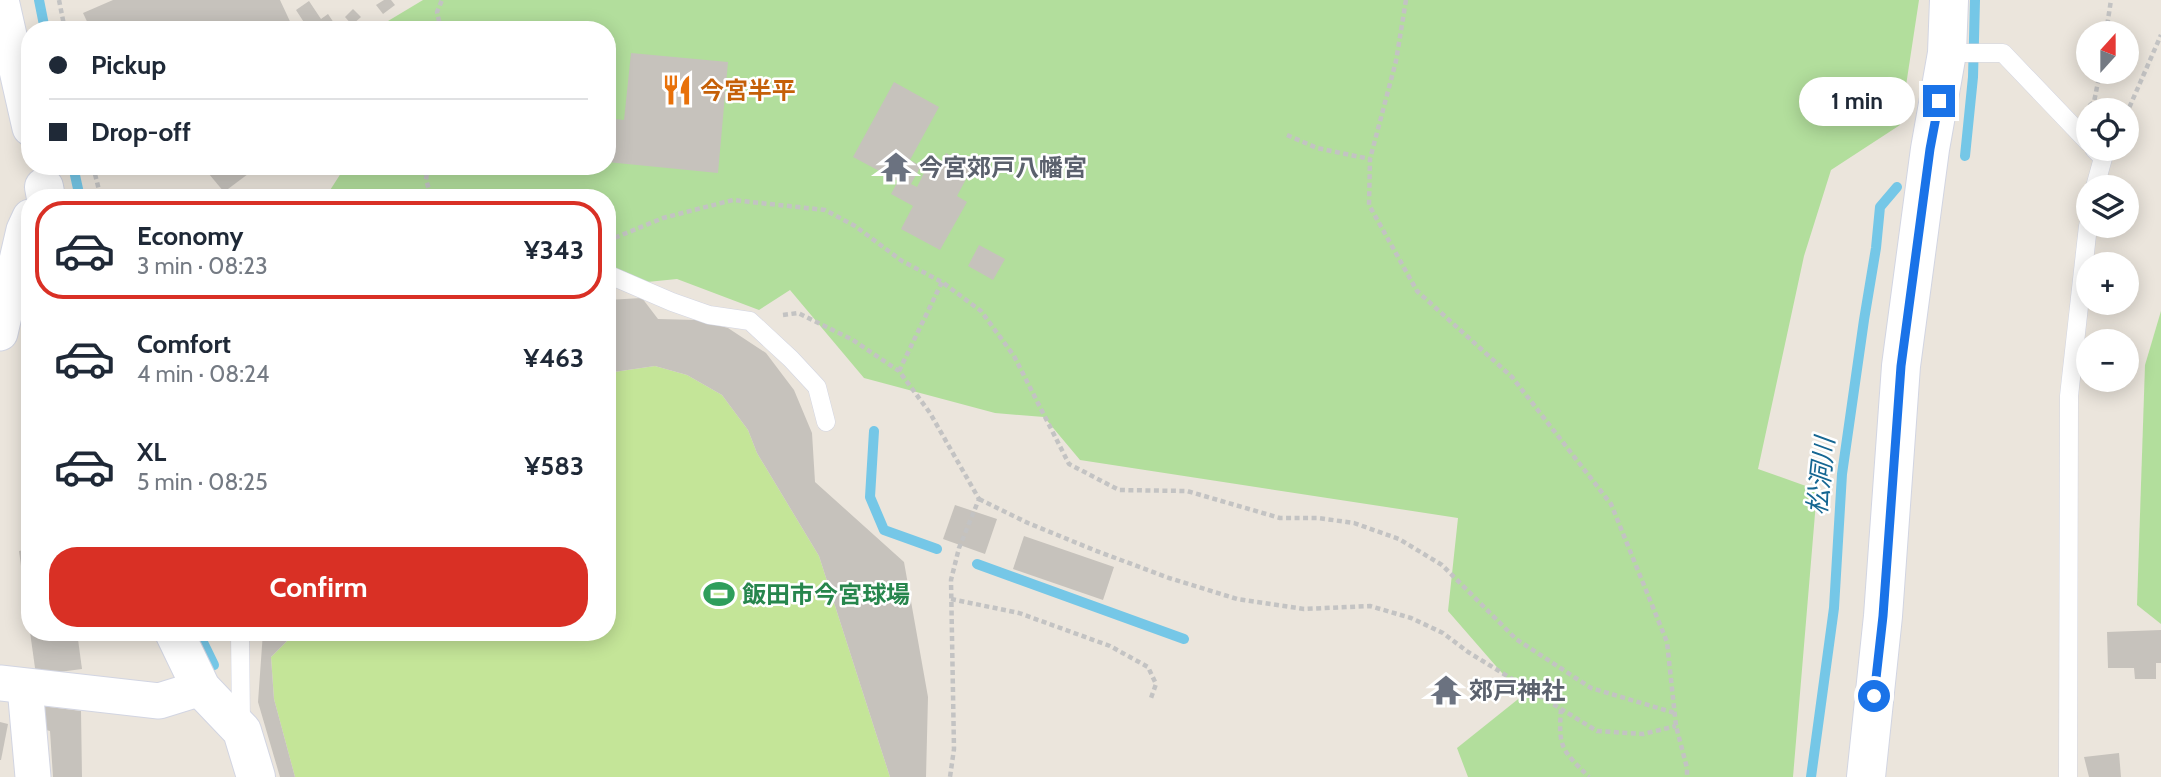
<!DOCTYPE html>
<meta charset="utf-8">
<style>
:root{--surface:#fff;--page:#f2f2f3;--text:#1f2937;--muted:#747a83;--line:#e0e1e3;--accent:#d93025}
body{margin:0;font-family:Cabin,"Noto Sans JP",sans-serif;background:var(--page);color:var(--text);height:100vh;display:flex;flex-direction:column;font-size:26px;white-space:nowrap}
*{box-sizing:border-box;margin:0}
p{font-size:23px;color:var(--muted)}
.icon{flex:none;width:38px;height:38px;fill:none;stroke:currentColor;stroke-width:2;stroke-linecap:round;stroke-linejoin:round}
.map{position:relative;flex:1;overflow:hidden}
.side{position:absolute;left:21px;top:189px;width:595px;height:452px;display:flex;flex-direction:column;background:var(--surface);border-radius:28px;box-shadow:0 4px 18px #0003}
.side>*{flex:none}
.guide{position:absolute;left:21px;top:21px;width:595px;height:154px;border-radius:28px;box-shadow:0 4px 18px #0003;display:grid;align-content:center;height:154px;padding:0 28px;background:var(--surface)}
.needle{width:46px;rotate:21deg}
.buttons{position:absolute;left:2076px;top:21px;display:grid;gap:14px}
.buttons a{display:grid;place-items:center;width:63px;height:63px;border-radius:50%;background:var(--surface);box-shadow:0 4px 18px #0003;font-size:35px}
.end{position:absolute;width:32px;height:32px;margin:-16px;border:9px solid #1a73e8;background:#fff;box-shadow:0 0 0 4px #fff}
.from{border-radius:50%}
.bubble{position:absolute;height:49px;border-radius:24px;background:var(--surface);box-shadow:0 4px 18px #0003;font-size:23px;font-weight:700;line-height:49px;text-align:center}
.guide b{display:flex;align-items:center;gap:24px;height:66px;font-size:26px}
.guide b+b{border-top:2px solid var(--line)}
.guide i{width:18px;height:18px;background:var(--text)}
ul{padding:12px 0 0;list-style:none}
li{display:flex;align-items:center;gap:21px;height:98px;margin:0 14px 10px;padding:0 14px;border:4px solid transparent;border-radius:28px}
li div{flex:1}
li b{display:block;font-size:26px}
li em{font-style:normal;font-weight:700}
li.on{border-color:var(--accent)}
li>.icon{width:63px;height:63px;stroke-width:1.5}
.button{display:flex;gap:14px;margin-top:auto;padding:14px 28px}
.button a{flex:1;height:80px;border-radius:28px;background:var(--accent);color:#fff;font-size:28px;font-weight:700;line-height:80px;text-align:center}
.map>svg:first-child{display:block}
.green{fill:#b2de9c}
.pitch{fill:#c4e598}
.lines{fill:none;stroke-linecap:round;stroke-linejoin:round}
.stream{stroke:#75c7e7;stroke-width:10}
.building{fill:#c6c2bc}
.service-casing{stroke:#d2d5e2;stroke-width:19}
.minor-casing{stroke:#d2d5e2;stroke-width:37}
.tertiary-casing{stroke:#d2d5e2;stroke-width:40}
.path{stroke:#c3c3c3;stroke-width:4.5;stroke-dasharray:5 3.5;stroke-linecap:butt}
.service{stroke:#fff;stroke-width:18}
.minor{stroke:#fff;stroke-width:35}
.tertiary{stroke:#fff;stroke-width:38}
.route{stroke:#1a73e8;stroke-width:9}
.labels{text-anchor:middle;dominant-baseline:central;stroke-width:5;stroke-linejoin:round;paint-order:stroke}
.food-label{font-size:24px;font-weight:bold;fill:#c56008;stroke:#fff;text-anchor:start}
.worship-label{font-size:24px;font-weight:bold;fill:#5b616d;stroke:#fff;text-anchor:start}
.leisure-label{font-size:24px;font-weight:bold;fill:#27864d;stroke:#fff;text-anchor:start}
.water-label{font-size:26px;font-style:italic;fill:#156692;stroke:#fff}
</style>
<div class="map">
<svg width="2161" height="777" viewBox="0 0 2161 777">
<rect width="100%" height="100%" fill="#ebe5dc"/>
<g class="green">
<polygon points="423,0 1919,0 1900,125 1831,170 1804,256 1758,469 1817,490 1793,777 1468,777 1457,748 1522,696 1448,611 1458,518 1080,460 1044,417 995,413 864,378 790,290 759,310 677,279 607,286 607,198 325,198 343,170 342,166 607,166 607,30 373,30"/>
<polygon points="2161,311 2161,624 2137,605 2145,365"/>
</g>
<polygon class="pitch" points="655,366 687,375 722,395 748,430 757,453 819,556 890,777 295,777 274,699 271,657 296,632 607,632 607,373"/>
<g class="lines">
<g class="stream">
<polyline points="39,0 45,30"/>
<polyline points="1965,156 1973,77 1975,0"/>
<polyline points="73,166 80,198"/>
<polyline points="874,431 870,497 884,530 937,549"/>
<polyline points="977,564 1184,639"/>
<polyline points="198,632 214,665"/>
<polyline points="1811,777 1834,608 1842,474 1864,320 1876,248 1880,207 1897,187"/>
</g>
</g>
<g class="building">
<polygon points="113,0 280,0 294,30 91,30 83,13"/>
<polygon points="384,0 391,0 395,5 383,14 376,5"/>
<polygon points="309,1 321,19 328,14 334,23 324,30 309,30 296,10"/>
<polygon points="353,9 361,17 352,25 345,17"/>
<polygon points="631,53 728,62 718,173 607,162 607,118 624,120"/>
<polygon points="894,82 939,107 910,160 921,166 911,184 917,187 926,169 935,174 946,153 972,168 957,196 967,202 940,250 901,229 913,206 891,194 898,181 853,157"/>
<polygon points="219,166 248,166 252,171 224,192 209,174"/>
<polygon points="979,245 1005,259 993,280 968,266"/>
<polygon points="642,298 658,319 697,320 728,328 766,353 794,390 812,433 815,482 904,562 928,697 926,777 890,777 819,556 757,453 748,430 722,395 687,375 655,366 607,373 607,300"/>
<polygon points="955,505 997,519 985,554 943,539"/>
<polygon points="1024,536 1114,567 1103,600 1013,569"/>
<polygon points="30,549 30,618 28,618 19,551"/>
<polygon points="2161,630 2161,663 2156,663 2156,679 2135,679 2134,668 2108,668 2107,632"/>
<polygon points="30,632 77,632 82,669 36,675"/>
<polygon points="263,632 296,632 271,657 274,699 295,777 280,777 258,702"/>
<polygon points="34,705 81,711 82,777 53,777 50,731 34,727"/>
<polygon points="0,722 8,724 1,760 0,760"/>
<polygon points="2119,753 2121,777 2089,777 2084,757"/>
</g>
<g class="lines">
<g class="service-casing">
<g id="service">
<polyline points="1947,53 2003,53 2088,142"/>
<polyline points="2094,149 2103,158 2095,187"/>
<polyline points="607,274 672,302 709,315 750,321 791,359 817,387 826,422"/>
<polyline points="240,632 241,724"/>
<polyline points="2068,777 2069,396 2088,226"/>
</g>
</g>
<g class="minor-casing">
<g id="minor">
<polyline points="1,0 30,128"/>
<polyline points="0,333 24,230 30,217"/>
<polyline points="0,683 159,701 201,688"/>
<polyline points="25,687 33,777"/>
</g>
</g>
<g class="tertiary-casing">
<g id="tertiary">
<polyline points="44,187 46,198"/>
<polyline points="174,632 201,688 242,731 256,777"/>
<polyline points="1866,777 1883,616 1901,366 1930,149 1947,53 1949,0"/>
</g>
</g>
<g class="path">
<polyline points="59,0 65,30"/>
<polyline points="1406,0 1396,61 1370,159 1369,205 1417,291 1512,377 1611,504 1667,642 1676,726 1687,768 1687,777"/>
<polyline points="441,30 437,12 442,0"/>
<polyline points="2106,33 2111,0"/>
<polyline points="2089,106 2094,102 2100,72"/>
<polyline points="2126,115 2161,35"/>
<polyline points="1287,135 1317,148 1370,159"/>
<polyline points="93,166 101,198"/>
<polyline points="428,166 426,180 432,198"/>
<polyline points="607,241 663,218 733,200 825,210 855,226 902,261 942,282 981,311 1014,356 1069,464 1119,490 1187,491 1280,518 1318,518 1354,523 1399,539 1442,565 1516,639 1591,688 1675,713"/>
<polyline points="783,315 798,313 853,340 899,371 930,413 979,499 959,548 951,580 954,749 950,777"/>
<polyline points="899,371 942,282"/>
<polyline points="979,499 1028,523 1094,550 1169,578 1237,599 1304,609 1370,606 1411,618 1443,633 1468,652 1597,731 1643,734 1676,726"/>
<polyline points="951,599 1019,613 1110,646 1148,667 1156,684 1151,698"/>
<path d="M 1561,709 C 1558,748 1562,750 1589,777"/>
</g>
<use href="#service" class="service"/>
<use href="#minor" class="minor"/>
<use href="#tertiary" class="tertiary"/>
</g>
<g class="lines">
<polyline class="route" points="1874,696 1883,616 1901,366 1930,149 1939,101"/>
</g>
<defs>
<g id="restaurant-bare" transform="scale(2.415)"><path d="M-5-6h1v4h1v-4h1v4h1v-4h1v5L-1.5 .5V6h-2V.5L-5-1ZM5-6V6H3V1.5H1.5Q1.5-4 5-6Z" fill="#e8710a" stroke="#fff" stroke-width="2.5" paint-order="stroke"/></g>
<g id="temple-bare" transform="scale(2.415)"><path d="M0-6L5-2H3V0L6.5 2.5H4V6H1.5V3h-3V6H-4V2.5H-6.5L-3 0V-2H-5Z" fill="#6b7280" stroke="#fff" stroke-width="2.5" paint-order="stroke"/></g>
<g id="stadium-bare" transform="scale(2.415)"><path d="M0-5a6.5 5 0 1 0 0 10a6.5 5 0 1 0 0-10ZM-3.5-1.8h7v3.6h-7Z" fill="#2e9e5b" stroke="#fff" stroke-width="2.5" paint-order="stroke"/></g>
</defs>
<g fill-rule="evenodd">
<use href="#restaurant-bare" x="677" y="90"/>
<use href="#temple-bare" x="896" y="167"/>
<use href="#stadium-bare" x="719" y="594"/>
<use href="#temple-bare" x="1446" y="690"/>
</g>
<g class="labels">
<g class="food-label">
<text x="700" y="90">今宮半平</text>
</g>
<g class="worship-label">
<text x="919" y="167">今宮郊戸八幡宮</text>
<text x="1469" y="690">郊戸神社</text>
</g>
<g class="leisure-label">
<text x="742" y="594">飯田市今宮球場</text>
</g>
<g class="water-label">
<text transform="translate(1821 476) rotate(-84)">松洞川</text>
</g>
</g>
</svg>
<div class="buttons">
<a><svg class="needle" viewBox="-14 -14 28 28"><path d="M0-13l5 13h-10z" fill="#e53935"/><path d="M0 13l5-13h-10z" fill="#747a83"/></svg></a>
<a><svg class="icon" aria-label="locate" viewBox="0 0 24 24"><circle cx="12" cy="12" r="6"/><path d="M12 2v4M12 18v4M2 12h4M18 12h4"/></svg></a>
<a><svg class="icon" aria-label="layers" viewBox="0 0 24 24"><path d="M12 4l9 5-9 5-9-5zM3 14l9 5 9-5"/></svg></a>
<a>+</a>
<a>−</a>
</div>
<i class="end from" style="left:1874px;top:696px"></i>
<i class="end" style="left:1939px;top:101px"></i>
<div class="bubble" style="left:1799px;top:77px;width:116px">1 min</div>
<div class="guide">
<b><i class="from"></i>Pickup</b>
<b><i></i>Drop-off</b>
</div>
<section class="side">
<ul>
<li class="on"><svg class="icon" aria-label="car" viewBox="0 0 24 24"><path d="M5 17H2v-5l4-1 3-4h7l3 4 3 1v5h-3M9 17h6M6 11h13"/><circle cx="7" cy="17" r="2"/><circle cx="17" cy="17" r="2"/></svg><div><b>Economy</b><p>3 min · 08:23</p></div><em>¥343</em></li>
<li><svg class="icon" aria-label="car" viewBox="0 0 24 24"><path d="M5 17H2v-5l4-1 3-4h7l3 4 3 1v5h-3M9 17h6M6 11h13"/><circle cx="7" cy="17" r="2"/><circle cx="17" cy="17" r="2"/></svg><div><b>Comfort</b><p>4 min · 08:24</p></div><em>¥463</em></li>
<li><svg class="icon" aria-label="car" viewBox="0 0 24 24"><path d="M5 17H2v-5l4-1 3-4h7l3 4 3 1v5h-3M9 17h6M6 11h13"/><circle cx="7" cy="17" r="2"/><circle cx="17" cy="17" r="2"/></svg><div><b>XL</b><p>5 min · 08:25</p></div><em>¥583</em></li>
</ul>
<div class="button"><a>Confirm</a></div>
</section>
</div>
